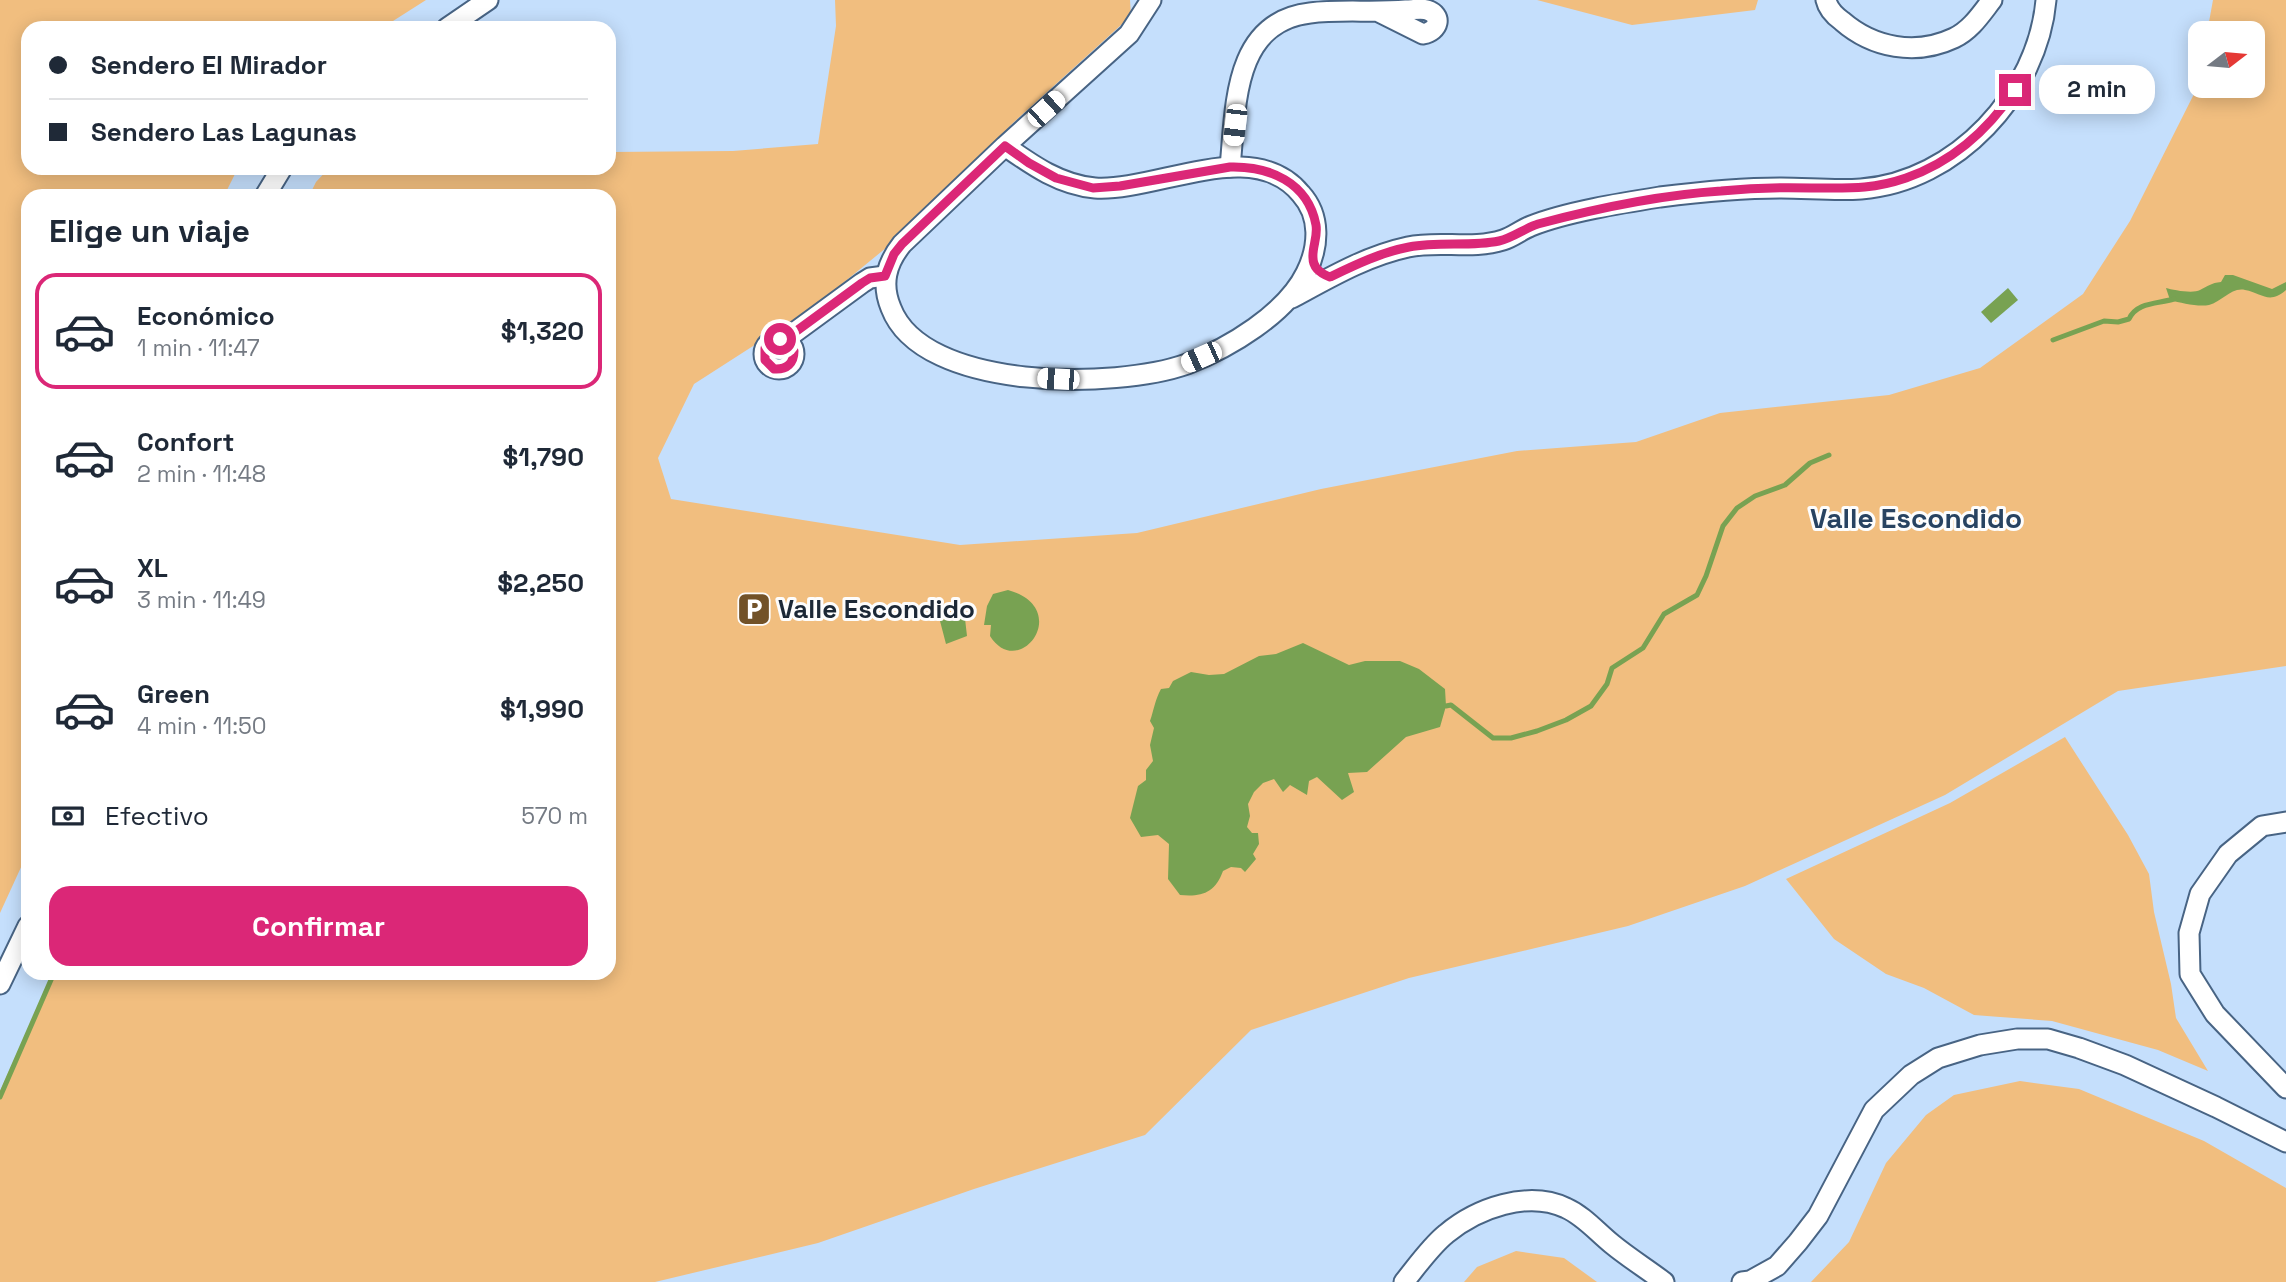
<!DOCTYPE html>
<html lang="es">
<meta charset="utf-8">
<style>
:root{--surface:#fff;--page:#f6f6f7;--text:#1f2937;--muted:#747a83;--line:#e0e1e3;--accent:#db2777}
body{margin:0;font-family:"Space Grotesk",sans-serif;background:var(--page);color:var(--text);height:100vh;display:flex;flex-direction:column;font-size:26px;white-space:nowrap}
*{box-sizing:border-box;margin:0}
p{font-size:23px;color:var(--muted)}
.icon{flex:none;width:38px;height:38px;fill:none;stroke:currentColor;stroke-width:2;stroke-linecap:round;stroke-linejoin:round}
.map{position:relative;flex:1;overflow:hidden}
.sheet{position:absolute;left:21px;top:189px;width:595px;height:791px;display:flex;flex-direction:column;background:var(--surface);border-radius:21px;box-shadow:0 4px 18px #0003}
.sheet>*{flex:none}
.banner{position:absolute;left:21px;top:21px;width:595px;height:154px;border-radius:21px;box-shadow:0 4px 18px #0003;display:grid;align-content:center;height:154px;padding:0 28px;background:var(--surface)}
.needle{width:46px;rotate:74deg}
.controls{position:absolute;left:2188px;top:21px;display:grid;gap:14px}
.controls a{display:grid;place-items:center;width:77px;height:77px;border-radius:14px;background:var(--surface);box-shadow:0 4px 18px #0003;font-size:35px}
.end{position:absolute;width:32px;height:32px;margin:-16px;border:9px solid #db2777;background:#fff;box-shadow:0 0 0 4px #fff}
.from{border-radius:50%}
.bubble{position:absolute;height:49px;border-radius:21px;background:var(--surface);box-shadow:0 4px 18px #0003;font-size:23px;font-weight:700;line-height:49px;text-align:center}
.car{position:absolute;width:21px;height:42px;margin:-21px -10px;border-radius:9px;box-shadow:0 0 5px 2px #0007;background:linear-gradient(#fff 24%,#345 0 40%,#fff 0 76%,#345 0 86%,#fff 0)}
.banner b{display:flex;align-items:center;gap:24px;height:66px;font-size:26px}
.banner b+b{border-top:2px solid var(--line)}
.banner i{width:18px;height:18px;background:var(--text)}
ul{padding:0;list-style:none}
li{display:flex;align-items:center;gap:21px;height:116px;margin:0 14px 10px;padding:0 14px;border:4px solid transparent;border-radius:21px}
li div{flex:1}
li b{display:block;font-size:26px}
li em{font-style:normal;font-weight:700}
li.on{border-color:var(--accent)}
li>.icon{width:63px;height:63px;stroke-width:1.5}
h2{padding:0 28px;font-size:32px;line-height:84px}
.pay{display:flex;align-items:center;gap:18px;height:77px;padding:0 28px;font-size:26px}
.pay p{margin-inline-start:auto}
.action{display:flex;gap:14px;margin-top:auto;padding:14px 28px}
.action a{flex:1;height:80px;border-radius:21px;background:var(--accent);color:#fff;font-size:28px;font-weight:700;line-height:80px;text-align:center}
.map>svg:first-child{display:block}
.green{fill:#f1be7f}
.water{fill:#78a252}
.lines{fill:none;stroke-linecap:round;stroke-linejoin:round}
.stream{stroke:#78a252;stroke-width:5}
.street-casing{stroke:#486484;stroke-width:23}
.street{stroke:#fff;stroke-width:19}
.route{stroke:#db2777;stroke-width:9}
.labels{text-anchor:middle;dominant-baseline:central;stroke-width:6;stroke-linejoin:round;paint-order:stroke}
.poi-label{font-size:26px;font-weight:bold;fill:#1c2836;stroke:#fdfdfd;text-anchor:start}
.neighbourhood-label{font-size:28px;font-weight:bold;fill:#284361;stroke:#fdfdfd}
</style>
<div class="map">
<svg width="2286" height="1282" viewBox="0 0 2286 1282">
<rect width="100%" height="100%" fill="#c5dffc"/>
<g class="green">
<polygon points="0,0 426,0 382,28 28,28 28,168 238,168 224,196 28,196 28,852 0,913"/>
<polygon points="835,0 1130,0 1131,16 1013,123 925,216 815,306 694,384 658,458 671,499 960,545 1137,533 1321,489 1517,451 1636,442 1720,413 1889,395 1980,368 2083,294 2130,221 2194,94 2200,68 2200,86 2252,86 2252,33 2207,33 2213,0 2286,0 2286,666 2118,691 1945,795 1745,886 1628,926 1409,978 1251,1030 1145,1135 974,1189 818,1243 655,1282 0,1282 0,1091 53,973 609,973 609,196 309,196 316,182 329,168 609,168 609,152 733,151 818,144 836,26"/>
<polygon points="1537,0 1758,0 1755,10 1632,25"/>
<polygon points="2065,737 2128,835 2149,874 2154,912 2171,984 2176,1018 2208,1071 2158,1050 2052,1021 1974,1015 1924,988 1886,974 1834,939 1786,879 1950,803"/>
<polygon points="2020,1081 2079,1089 2204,1141 2286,1188 2286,1282 1811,1282 1849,1242 1886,1163 1926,1115 1954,1095"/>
<polygon points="1516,1251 1564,1258 1597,1282 1464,1282 1477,1267"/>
</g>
<g class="water">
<path d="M 2225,275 L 2233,275 L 2272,289 L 2286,282 L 2286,290 C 2269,305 2262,293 2245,290 C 2231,287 2222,302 2209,305 C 2198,307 2181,303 2170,300 L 2166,288 C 2173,290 2193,294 2200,290 C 2208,286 2211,283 2221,282 Z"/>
<polygon points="2008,288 2018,300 1991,323 1981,312"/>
<path d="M 1008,590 C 1074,608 1019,682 990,636 L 991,625 L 984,625 L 987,606 L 993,594 Z"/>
<polygon points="964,610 967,636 946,644 940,621 950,617 951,614"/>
<path d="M 1303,643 L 1349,665 L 1365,661 L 1400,661 L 1419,669 L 1445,689 L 1446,706 L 1440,727 L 1406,737 L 1367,772 L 1348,773 L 1354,792 L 1342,800 L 1317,777 L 1309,781 L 1307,795 L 1290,785 L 1283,792 L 1274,779 L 1263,783 L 1254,792 L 1248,804 L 1250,816 L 1247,827 L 1252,833 L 1258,833 L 1259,844 L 1253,854 L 1256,859 L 1245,872 L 1241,868 L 1231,867 L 1223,871 C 1215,893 1202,897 1180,895 L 1168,879 L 1169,844 L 1158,835 L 1141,837 L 1130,818 L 1138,786 L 1146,780 L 1146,770 L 1153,761 L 1150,745 L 1154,728 L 1150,721 C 1154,709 1155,700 1161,689 L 1169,688 L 1173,681 L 1191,672 L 1209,675 L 1224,674 L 1259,656 L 1276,654 Z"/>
</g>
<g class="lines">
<g class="stream">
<path d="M 2053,340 L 2104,321 L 2118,322 L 2129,319 C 2137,302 2157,304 2174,299"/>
<polyline points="1446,706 1451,705 1493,738 1511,738 1537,731 1566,720 1591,706 1607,684 1612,668 1643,648 1664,614 1697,595 1706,576 1723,526 1737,508 1755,496 1785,485 1810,463 1829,455"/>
<polyline points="0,1097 54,973"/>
</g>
<g class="street-casing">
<g id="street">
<path d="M 1826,0 C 1828,9 1835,16 1842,21 C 1873,48 1916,56 1954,38 C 1971,30 1981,14 1992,0"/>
<polyline points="447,28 488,0"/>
<path d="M 1005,146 C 1032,165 1060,185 1095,188 C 1157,192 1253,135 1301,194 C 1321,216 1319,247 1306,273 C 1286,314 1229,348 1187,364 C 1117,389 923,392 891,308 C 881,284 886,264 902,244 L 1005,146 L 1129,34 L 1151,0"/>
<path d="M 1230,167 C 1236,109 1232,22 1310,13 C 1340,9 1374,13 1406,10 C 1412,10 1421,8 1427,10 C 1443,15 1439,31 1423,34 L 1379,12"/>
<polyline points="265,196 282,168"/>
<path d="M 1292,298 C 1329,278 1366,256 1408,247 C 1439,240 1472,250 1503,240 C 1513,237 1521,230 1531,226 C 1566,212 1622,203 1660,197 C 1700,192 1741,188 1781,188 C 1807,188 1835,191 1861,189 C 1956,182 2038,93 2046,0"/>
<circle cx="779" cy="354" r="15"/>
<polyline points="786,341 791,335 862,283 870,278 885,276"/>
<polyline points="2286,822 2262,826 2228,854 2200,894 2189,933 2190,974 2215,1014 2286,1088"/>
<polyline points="0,984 28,926"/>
<path d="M 1404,1282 C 1417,1266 1431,1246 1446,1234 C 1477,1208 1528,1190 1566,1208 C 1584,1216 1597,1232 1612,1244 C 1629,1258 1647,1269 1664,1282"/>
<polyline points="1742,1282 1750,1281 1777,1266 1798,1242 1818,1216 1874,1110 1911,1075 1938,1058 1980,1045 2017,1039 2048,1039 2079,1048 2125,1065 2216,1107 2286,1142"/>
</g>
</g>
<use href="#street" class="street"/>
</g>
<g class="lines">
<path class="route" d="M 780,339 L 774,340 L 765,348 L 765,360 L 774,369 C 787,370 794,363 794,351 L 786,341 L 791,335 L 862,283 L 870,278 L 885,276 L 894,254 L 902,244 L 1005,146 L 1029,163 L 1056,178 L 1093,188 L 1120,186 L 1230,167 C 1269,166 1308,182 1316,225 C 1318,237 1312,247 1313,258 C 1313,268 1322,274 1330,277 C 1355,265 1382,252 1409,247 C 1439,241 1470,247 1499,241 C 1513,238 1525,228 1538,224 C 1598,208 1659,195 1721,191 C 1751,188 1781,187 1811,188 C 1847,188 1871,190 1906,178 C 1952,162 1988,130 2015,90"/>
</g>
<defs>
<g id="parking-square" transform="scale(1.75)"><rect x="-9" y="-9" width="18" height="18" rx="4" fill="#725228" stroke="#fdfdfd"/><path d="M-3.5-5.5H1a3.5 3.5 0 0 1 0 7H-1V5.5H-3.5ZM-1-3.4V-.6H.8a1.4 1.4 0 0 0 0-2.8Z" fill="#fff"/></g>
</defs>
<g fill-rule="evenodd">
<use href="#parking-square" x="754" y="609"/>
</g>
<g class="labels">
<g class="poi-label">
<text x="778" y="609">Valle Escondido</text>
</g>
<g class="neighbourhood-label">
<text x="1916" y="518">Valle Escondido</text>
</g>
</g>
</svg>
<div class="controls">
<a><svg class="needle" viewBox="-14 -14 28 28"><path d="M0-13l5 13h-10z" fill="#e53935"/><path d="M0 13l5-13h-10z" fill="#747a83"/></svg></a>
</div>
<i class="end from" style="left:780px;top:339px"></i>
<i class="end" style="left:2015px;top:90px"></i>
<div class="bubble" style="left:2039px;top:65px;width:116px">2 min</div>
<i class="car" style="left:1046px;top:109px;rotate:48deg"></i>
<i class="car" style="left:1235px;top:125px;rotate:187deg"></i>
<i class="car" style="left:1201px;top:357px;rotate:246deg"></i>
<i class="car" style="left:1058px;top:379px;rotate:273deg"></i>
<div class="banner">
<b><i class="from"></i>Sendero El Mirador</b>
<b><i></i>Sendero Las Lagunas</b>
</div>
<section class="sheet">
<h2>Elige un viaje</h2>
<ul>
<li class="on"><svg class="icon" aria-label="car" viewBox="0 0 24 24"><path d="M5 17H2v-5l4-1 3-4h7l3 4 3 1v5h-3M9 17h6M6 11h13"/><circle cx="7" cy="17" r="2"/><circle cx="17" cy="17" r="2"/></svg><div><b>Económico</b><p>1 min · 11:47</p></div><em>$1,320</em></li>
<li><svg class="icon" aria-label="car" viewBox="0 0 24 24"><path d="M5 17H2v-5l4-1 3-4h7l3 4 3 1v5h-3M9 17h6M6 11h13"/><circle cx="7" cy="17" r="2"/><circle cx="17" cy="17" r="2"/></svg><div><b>Confort</b><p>2 min · 11:48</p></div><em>$1,790</em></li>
<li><svg class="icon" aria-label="car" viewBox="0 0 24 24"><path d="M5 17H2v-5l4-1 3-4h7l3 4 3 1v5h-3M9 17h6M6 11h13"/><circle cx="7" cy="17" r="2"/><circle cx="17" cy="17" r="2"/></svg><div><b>XL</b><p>3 min · 11:49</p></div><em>$2,250</em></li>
<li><svg class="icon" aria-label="car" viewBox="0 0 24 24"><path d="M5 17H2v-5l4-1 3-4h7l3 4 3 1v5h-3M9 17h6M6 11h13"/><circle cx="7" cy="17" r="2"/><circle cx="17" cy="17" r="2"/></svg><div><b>Green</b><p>4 min · 11:50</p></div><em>$1,990</em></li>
</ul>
<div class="pay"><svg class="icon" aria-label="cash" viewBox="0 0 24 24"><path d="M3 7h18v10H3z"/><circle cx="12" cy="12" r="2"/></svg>Efectivo<p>570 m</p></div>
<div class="action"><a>Confirmar</a></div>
</section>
</div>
